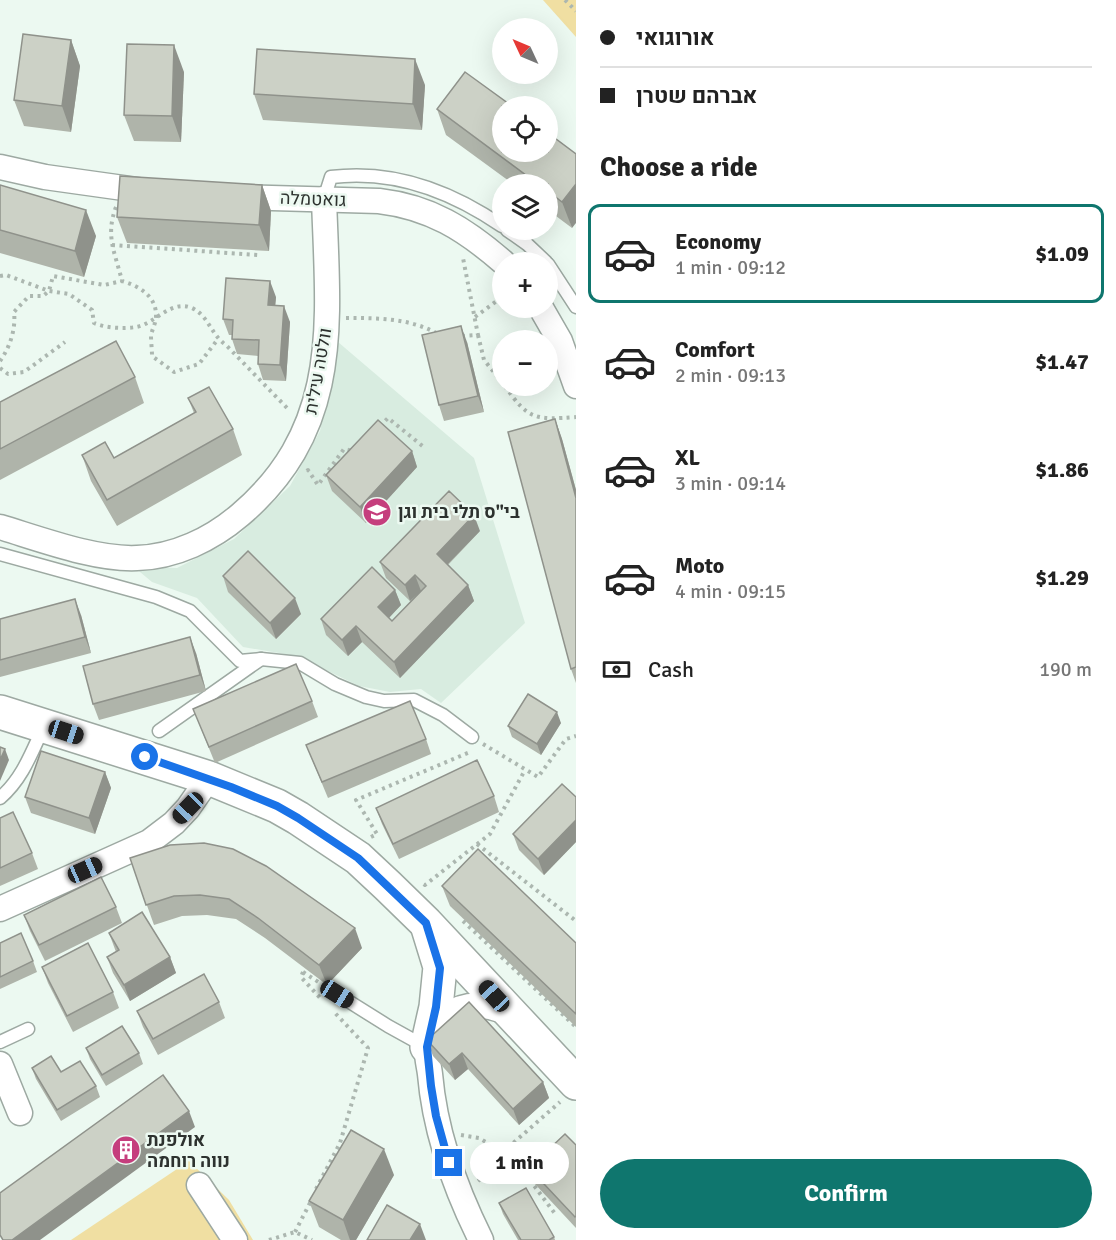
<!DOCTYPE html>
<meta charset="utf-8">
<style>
:root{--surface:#fff;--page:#f2f2f2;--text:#222;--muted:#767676;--line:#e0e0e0;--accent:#0f766e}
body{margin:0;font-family:Signika,Heebo,sans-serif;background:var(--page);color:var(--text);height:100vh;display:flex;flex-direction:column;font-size:22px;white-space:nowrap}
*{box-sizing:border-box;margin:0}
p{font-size:20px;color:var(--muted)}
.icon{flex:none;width:33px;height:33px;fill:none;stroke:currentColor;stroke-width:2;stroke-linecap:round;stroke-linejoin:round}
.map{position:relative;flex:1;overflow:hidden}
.panel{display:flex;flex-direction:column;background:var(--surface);width:540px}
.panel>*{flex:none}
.hud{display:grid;align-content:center;height:132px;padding:0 24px;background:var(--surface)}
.needle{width:39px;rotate:314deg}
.controls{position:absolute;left:492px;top:18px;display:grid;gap:12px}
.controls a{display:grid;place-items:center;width:66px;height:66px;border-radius:50%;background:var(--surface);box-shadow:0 6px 24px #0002;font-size:30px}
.end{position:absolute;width:27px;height:27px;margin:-14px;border:8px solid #1a73e8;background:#fff;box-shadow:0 0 0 3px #fff}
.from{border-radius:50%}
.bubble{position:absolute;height:42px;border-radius:21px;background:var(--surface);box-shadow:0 6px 24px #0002;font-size:20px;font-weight:800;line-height:42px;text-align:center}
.car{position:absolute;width:18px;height:36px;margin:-18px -9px;border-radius:8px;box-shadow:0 0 4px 2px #0007;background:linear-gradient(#222 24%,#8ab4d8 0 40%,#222 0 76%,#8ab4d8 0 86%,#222 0)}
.hud b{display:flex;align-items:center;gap:21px;height:57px;font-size:22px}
.hud b+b{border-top:2px solid var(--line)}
.hud i{width:15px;height:15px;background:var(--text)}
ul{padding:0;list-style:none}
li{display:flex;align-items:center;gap:18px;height:99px;margin:0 12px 9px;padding:0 12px;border:3px solid transparent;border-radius:12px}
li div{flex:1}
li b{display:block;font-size:22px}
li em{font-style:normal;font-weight:800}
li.on{border-color:var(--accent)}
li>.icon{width:54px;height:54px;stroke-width:1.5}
h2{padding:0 24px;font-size:27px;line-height:72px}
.pay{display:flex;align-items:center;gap:15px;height:66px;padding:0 24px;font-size:22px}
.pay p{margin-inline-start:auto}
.cta{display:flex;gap:12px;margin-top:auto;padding:12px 24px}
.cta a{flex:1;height:69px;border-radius:36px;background:var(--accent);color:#fff;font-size:24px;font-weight:800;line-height:69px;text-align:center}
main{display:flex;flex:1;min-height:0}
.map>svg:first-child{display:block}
.built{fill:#d8ece0}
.green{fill:#f0dfa2}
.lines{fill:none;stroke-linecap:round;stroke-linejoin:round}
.lane-casing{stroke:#9da9a2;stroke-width:15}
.street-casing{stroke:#9da9a2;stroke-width:27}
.secondary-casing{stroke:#9da9a2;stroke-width:36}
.path{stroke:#acb7b0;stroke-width:4;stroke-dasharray:3 4.5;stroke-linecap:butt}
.lane{stroke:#fff;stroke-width:12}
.street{stroke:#fff;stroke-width:24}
.secondary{stroke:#fff;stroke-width:33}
.wall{fill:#afb4aa}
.shaded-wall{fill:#8f928b}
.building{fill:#ccd1c6;stroke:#8f928b;stroke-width:1.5}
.route{stroke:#1a73e8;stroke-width:8}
.labels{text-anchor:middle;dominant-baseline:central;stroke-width:5;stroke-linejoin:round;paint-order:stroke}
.street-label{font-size:18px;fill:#2d322f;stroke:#ecf9f1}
.poi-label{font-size:18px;font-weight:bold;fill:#2d322f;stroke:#ecf9f1;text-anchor:start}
</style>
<main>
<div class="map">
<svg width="576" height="1240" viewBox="0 0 576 1240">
<rect width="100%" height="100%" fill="#ecf9f1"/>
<polygon class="built" points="338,342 474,458 525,623 441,703 421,689 390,692 359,686 297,656 243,647 197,598 152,582 134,567 177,568 234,539 290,486 320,431"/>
<g class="green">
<polygon points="543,0 576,0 576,37"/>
<polygon points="189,1161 229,1200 253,1240 71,1240"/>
</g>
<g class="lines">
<g class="lane-casing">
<g id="lane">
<path d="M 324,199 L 331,177 C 394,169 451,191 502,226"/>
<polyline points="507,230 527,244 546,262"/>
<polyline points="548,264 576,307"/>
<polyline points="0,554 156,597 190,611 240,661 261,659 300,663 335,684 366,697 384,701 414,700 443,715 472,737"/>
<polyline points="159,731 261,659"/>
<path d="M 0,798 C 22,779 31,754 43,728"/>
<polyline points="337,994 388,1026 426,1047"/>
<polyline points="0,1042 28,1029"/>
</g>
</g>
<g class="street-casing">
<g id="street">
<polyline points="0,167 45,177 152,192"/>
<path d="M 235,197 L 379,201 C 430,207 465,229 503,262"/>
<polyline points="541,308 560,341 576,386"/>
<path d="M 0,527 C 40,539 96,560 137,558 C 175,557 212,539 240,515 C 343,427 328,321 324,199"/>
<polyline points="0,909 149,842 174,823 188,808 209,778"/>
<polyline points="0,1064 20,1113"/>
<polyline points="199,1185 235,1240"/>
<path d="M 481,1240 C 455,1188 435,1133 430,1074 C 429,1066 426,1055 427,1047 C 431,1021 458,1002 484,1006 C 493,1007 502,1011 511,1013"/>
</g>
</g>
<g class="secondary-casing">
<g id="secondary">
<polyline points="0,712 209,778 277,806 298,818 358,858 388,886 426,923 576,1083"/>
<polyline points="427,1047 436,1007 440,967 428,928"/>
</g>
</g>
<g class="path">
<polyline points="565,0 576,11"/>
<path d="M 116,207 C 105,236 115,252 122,281 C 139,286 157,296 156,317 C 156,323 152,329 151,336 C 151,342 152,349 152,356 L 174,372 L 199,364 L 218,339"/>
<polyline points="112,245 258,255"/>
<path d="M 0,276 L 6,275 L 49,291 L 69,294 L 92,310 L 94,323 C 106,328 123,329 136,327 C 155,324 171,299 192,308 C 209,316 211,335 226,345 L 290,411"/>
<polyline points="475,317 502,297"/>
<path d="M 346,318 C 378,318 410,318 438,334"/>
<polyline points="478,335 484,360 502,382"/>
<polyline points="462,336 478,335 463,258"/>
<path d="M 0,361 C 10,347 16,329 14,312 L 29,296 L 43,296 L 49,291 L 53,276 L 104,285 L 122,281"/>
<polyline points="0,368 8,374 24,372 65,342"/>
<path d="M 505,386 C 528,420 536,420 576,417"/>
<polyline points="380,426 388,418 425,448"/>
<polyline points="307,471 308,470 318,485 344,449 353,451"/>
<polyline points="483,744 538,777 566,739 576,736"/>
<polyline points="371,837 377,834 356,800 470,752"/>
<polyline points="477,844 576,921"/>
<polyline points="424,884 425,885 490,834 525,770"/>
<polyline points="463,921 576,1027"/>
<polyline points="303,972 301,977 321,999"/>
<polyline points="303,972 326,987"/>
<polyline points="461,1135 479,1138 503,1152 560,1102"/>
<polyline points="512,1156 556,1215"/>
<polyline points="478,1181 512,1156 505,1150"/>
<polyline points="316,1189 340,1143 368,1048 335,1013"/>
<polyline points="295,1232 312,1199"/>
<polyline points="269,1240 295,1232 312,1240"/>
</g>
<use href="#lane" class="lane"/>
<use href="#street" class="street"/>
<use href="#secondary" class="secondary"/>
</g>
<g class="wall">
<polygon points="71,40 80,66 71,132 24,126 14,100"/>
<polygon points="184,72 181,142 134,141 124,115"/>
<polygon points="425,85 422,130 263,120 254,94"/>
<polygon points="437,109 548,152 572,228 548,210 548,184 513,184 446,135"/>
<polygon points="0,185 96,236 84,277 0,253"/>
<polygon points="262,185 271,211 269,251 127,243 117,217"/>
<polygon points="276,297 275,305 290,322 286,381 263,380 258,364 258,356 237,354 232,339 232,335 229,335 223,319"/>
<polygon points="467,342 484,412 444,421 439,405"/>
<polygon points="135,377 144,403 0,480 0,402"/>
<polygon points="188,398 233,429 242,455 117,526 91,481 82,455 114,458 194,413"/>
<polygon points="555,419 562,439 576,490 576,683 571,669"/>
<polygon points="412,451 417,467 366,523 332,491 326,475"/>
<polygon points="480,531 448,565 468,585 474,601 400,678 362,642 348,656 326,635 321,619 395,590 401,605 389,618 392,621 421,591 410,601 386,578 380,562"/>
<polygon points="223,576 301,614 276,639 228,592"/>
<polygon points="81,615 91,653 0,677 0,619"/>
<polygon points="196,653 206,691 99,720 93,704"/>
<polygon points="312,701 318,717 215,763 193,709"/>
<polygon points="561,723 541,755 512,737 508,726"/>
<polygon points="426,739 431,754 328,798 306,745"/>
<polygon points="105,772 111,788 95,834 31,813 25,797"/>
<polygon points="494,796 499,812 399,859 382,824 376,808"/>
<polygon points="576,797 576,842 544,875 519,850 513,834"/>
<polygon points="0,818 32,853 38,869 0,886"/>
<polygon points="130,858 362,948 327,985 265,938 236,919 207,915 182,916 154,925"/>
<polygon points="442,886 576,943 576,1027 450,906"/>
<polygon points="116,907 122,923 45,961 30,931 24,915"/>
<polygon points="109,933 170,957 176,973 130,1001 113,973 107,957 116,952"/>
<polygon points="0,943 33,961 37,972 0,989"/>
<polygon points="42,967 113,992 119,1008 73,1032 48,983"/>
<polygon points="219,1002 225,1018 158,1055 143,1027 137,1011"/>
<polygon points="427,1040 543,1082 549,1098 519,1125 468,1069 455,1080 433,1056"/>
<polygon points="86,1048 139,1053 143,1064 106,1086 90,1059"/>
<polygon points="32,1068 61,1072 96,1086 100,1097 61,1121 36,1079"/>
<polygon points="576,1145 576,1228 535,1184 529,1168"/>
<polygon points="394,1175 356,1240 341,1240 319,1227 309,1201"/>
<polygon points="499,1203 554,1237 555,1240 518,1240 503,1214"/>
</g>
<g class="shaded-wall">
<polygon points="71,40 80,66 71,132 62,106"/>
<polygon points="174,45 184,72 181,142 172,116"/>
<polygon points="415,59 425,85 422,130 413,104"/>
<polygon points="576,184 576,223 572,228 562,202"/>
<polygon points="262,185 271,211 269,251 259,225"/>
<polygon points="86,210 96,236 84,277 75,251"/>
<polygon points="270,281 276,297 274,321 268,305"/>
<polygon points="284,306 290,322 286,381 280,365"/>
<polygon points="461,326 467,342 484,412 478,396"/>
<polygon points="555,419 562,439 576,490 576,498"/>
<polygon points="412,451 417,467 366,523 360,507"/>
<polygon points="474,515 480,531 442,570 437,554"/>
<polygon points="415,575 421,591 410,601 405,585"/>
<polygon points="468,585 474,601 400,678 394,662"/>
<polygon points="395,590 401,605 384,623 378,607"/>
<polygon points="295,598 301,614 276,639 270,623"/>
<polygon points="75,599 81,615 91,653 85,637"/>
<polygon points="356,626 362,642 348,656 342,640"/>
<polygon points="190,637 196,653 206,691 200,675"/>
<polygon points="557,712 561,723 541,755 537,744"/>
<polygon points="5,749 9,760 0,781 0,760"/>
<polygon points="105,772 111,788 95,834 89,818"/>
<polygon points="576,820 576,842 544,875 538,859"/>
<polygon points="355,928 362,948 327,985 319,965"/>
<polygon points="170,957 176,973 130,1001 124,985"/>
<polygon points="462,1053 468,1069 455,1080 449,1064"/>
<polygon points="543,1082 549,1098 519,1125 513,1109"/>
<polygon points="189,1111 195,1127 40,1240 12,1240"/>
<polygon points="384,1149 394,1175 356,1240 350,1240 343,1220"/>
<polygon points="420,1224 426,1240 410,1240"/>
</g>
<g class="building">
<polygon points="23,34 71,40 62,106 14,100"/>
<polygon points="127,44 174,45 172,116 124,115"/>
<polygon points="257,49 415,59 413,104 254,94"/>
<polygon points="465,72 512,106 502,106 502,152 548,152 548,133 576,154 576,184 562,202 548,191 548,184 538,184 437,109"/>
<polygon points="120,176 262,185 259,225 117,217"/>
<polygon points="0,185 86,210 75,251 0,230"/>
<polygon points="226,278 270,281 268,305 284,306 280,365 258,364 259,340 232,339 233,320 223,319"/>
<polygon points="461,326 478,396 439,405 422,335"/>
<polygon points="116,341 135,377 0,449 0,402"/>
<polygon points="209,387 233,429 107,500 82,455 105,442 114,458 196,412 188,398"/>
<polygon points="555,419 576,498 576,667 571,669 508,432"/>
<polygon points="378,420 412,451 360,507 326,475"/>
<polygon points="449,491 474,515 437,554 468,585 394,662 356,626 342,640 321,619 372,567 395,590 378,607 392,621 426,586 415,575 405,585 380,562"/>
<polygon points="248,551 295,598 270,623 223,576"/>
<polygon points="75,599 85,637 0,660 0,619"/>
<polygon points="190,637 200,675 93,704 83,666"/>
<polygon points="296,664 312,701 209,747 193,709"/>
<polygon points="528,694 557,712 537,744 508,726"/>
<polygon points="410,701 426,739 322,782 306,745"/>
<polygon points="0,747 5,749 0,760"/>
<polygon points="41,751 105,772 89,818 25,797"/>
<polygon points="477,760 494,796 393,844 376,808"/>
<polygon points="562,784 576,797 576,820 538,859 513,834"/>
<polygon points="13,812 32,853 0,868 0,818"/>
<polygon points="204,843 233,849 266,866 355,928 319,965 258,918 229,899 200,895 174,896 146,905 130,858 170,845"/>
<polygon points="478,849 576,943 576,1014 442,886"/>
<polygon points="101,877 116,907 39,945 24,915"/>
<polygon points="142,912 170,957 124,985 107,957 119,950 109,933"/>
<polygon points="21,933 33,961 0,977 0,943"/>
<polygon points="88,943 113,992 67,1016 42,967"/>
<polygon points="204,974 219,1002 153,1039 137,1011"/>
<polygon points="469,1002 543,1082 513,1109 462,1053 449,1064 427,1040"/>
<polygon points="122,1026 139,1053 102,1075 86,1048"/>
<polygon points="51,1056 61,1072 80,1061 96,1086 57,1110 32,1068"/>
<polygon points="163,1075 189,1111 12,1240 3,1240 0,1235 0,1193"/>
<polygon points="351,1130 384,1149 343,1220 309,1201"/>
<polygon points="565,1134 576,1145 576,1216 575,1217 529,1168"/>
<polygon points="526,1188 554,1237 549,1240 521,1240 499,1203"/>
<polygon points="387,1205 420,1224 410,1240 367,1240"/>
</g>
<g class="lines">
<polyline class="route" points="145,757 231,787 277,806 298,818 358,858 426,923 440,968 436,1007 427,1047 431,1086 436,1116 449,1163"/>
</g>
<defs>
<g id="school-disc" transform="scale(1.5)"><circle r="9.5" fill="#c53e7d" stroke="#ecf9f1"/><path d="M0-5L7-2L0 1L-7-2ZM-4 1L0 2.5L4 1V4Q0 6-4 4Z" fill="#fff"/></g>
<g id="building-disc" transform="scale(1.5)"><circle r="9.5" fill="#c53e7d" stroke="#ecf9f1"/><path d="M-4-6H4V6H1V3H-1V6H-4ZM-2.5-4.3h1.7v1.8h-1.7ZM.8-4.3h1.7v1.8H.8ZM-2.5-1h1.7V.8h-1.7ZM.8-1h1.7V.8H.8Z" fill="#fff"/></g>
</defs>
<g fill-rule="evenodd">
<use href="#school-disc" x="377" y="512"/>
<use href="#building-disc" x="126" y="1150"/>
</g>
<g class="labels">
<g class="street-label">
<text transform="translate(313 199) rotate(2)">גואטמלה</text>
<text transform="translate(318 371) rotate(-80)">וולטה עילית</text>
</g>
<g class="poi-label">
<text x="398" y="512">בי"ס תלי בית וגן</text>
<text x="147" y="1140">אולפנת<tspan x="147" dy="21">נווה רוחמה</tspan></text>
</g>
</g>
</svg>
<div class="controls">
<a><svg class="needle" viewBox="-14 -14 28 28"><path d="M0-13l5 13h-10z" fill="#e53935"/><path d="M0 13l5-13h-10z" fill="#767676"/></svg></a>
<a><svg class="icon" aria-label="locate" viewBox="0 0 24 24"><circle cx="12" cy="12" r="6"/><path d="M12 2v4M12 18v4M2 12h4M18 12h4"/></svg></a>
<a><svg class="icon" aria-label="layers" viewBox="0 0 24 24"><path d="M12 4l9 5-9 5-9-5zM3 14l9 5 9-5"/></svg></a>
<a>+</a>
<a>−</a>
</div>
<i class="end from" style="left:145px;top:757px"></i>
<i class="end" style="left:449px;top:1163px"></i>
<div class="bubble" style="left:470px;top:1142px;width:99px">1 min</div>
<i class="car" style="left:66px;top:732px;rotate:108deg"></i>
<i class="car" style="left:188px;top:808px;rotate:224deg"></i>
<i class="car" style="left:85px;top:870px;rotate:66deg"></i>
<i class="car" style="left:337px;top:994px;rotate:122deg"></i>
<i class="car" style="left:494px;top:996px;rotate:317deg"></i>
</div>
<section class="panel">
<div class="hud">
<b><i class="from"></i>אורוגואי</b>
<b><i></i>אברהם שטרן</b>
</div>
<h2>Choose a ride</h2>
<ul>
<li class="on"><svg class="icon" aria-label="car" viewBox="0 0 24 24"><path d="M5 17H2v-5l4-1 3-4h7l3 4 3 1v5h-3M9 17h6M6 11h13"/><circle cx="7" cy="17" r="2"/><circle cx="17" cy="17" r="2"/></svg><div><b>Economy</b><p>1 min · 09:12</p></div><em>$1.09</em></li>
<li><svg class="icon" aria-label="car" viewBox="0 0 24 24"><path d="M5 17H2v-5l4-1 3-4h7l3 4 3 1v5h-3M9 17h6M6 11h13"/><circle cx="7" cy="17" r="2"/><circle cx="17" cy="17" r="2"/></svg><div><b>Comfort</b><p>2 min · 09:13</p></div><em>$1.47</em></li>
<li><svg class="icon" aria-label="car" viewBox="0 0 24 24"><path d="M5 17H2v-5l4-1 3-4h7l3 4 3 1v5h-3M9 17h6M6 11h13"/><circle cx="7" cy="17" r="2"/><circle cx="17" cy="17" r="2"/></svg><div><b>XL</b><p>3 min · 09:14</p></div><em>$1.86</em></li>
<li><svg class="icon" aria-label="car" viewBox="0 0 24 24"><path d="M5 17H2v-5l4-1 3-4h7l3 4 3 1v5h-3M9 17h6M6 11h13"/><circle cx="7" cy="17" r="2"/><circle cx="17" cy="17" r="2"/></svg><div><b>Moto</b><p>4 min · 09:15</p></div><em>$1.29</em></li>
</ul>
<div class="pay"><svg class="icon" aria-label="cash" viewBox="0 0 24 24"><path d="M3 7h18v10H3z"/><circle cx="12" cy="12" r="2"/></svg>Cash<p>190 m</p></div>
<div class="cta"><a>Confirm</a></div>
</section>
</main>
